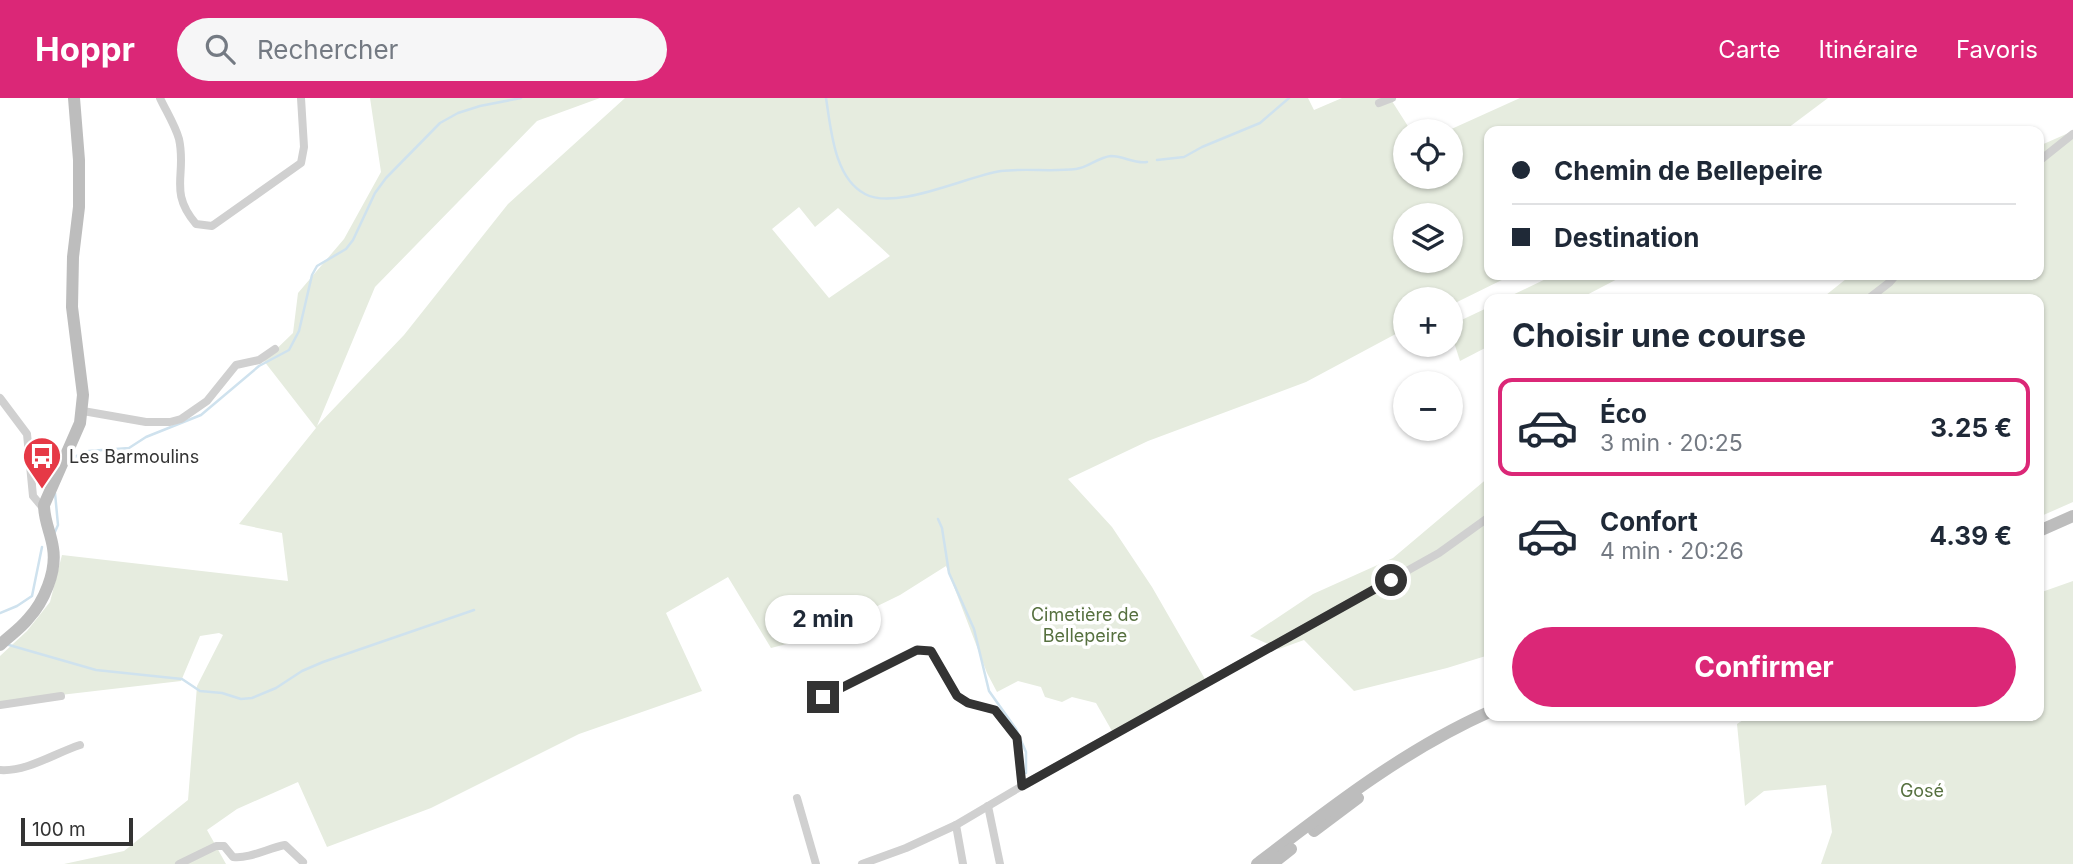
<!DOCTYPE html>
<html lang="fr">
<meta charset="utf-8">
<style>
:root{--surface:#fff;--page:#f6f6f7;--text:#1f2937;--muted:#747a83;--line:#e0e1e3;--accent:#db2777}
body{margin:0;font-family:Inter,sans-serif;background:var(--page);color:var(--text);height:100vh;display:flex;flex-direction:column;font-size:26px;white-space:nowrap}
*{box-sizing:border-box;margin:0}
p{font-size:23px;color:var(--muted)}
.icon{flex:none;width:38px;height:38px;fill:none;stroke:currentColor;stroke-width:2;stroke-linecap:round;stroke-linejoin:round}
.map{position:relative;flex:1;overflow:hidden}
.side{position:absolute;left:1484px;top:196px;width:560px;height:427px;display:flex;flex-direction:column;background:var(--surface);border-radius:14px;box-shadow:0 2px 5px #0004}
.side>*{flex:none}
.top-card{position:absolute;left:1484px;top:28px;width:560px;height:154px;border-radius:14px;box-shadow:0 2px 5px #0004;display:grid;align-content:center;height:154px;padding:0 28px;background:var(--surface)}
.fabs{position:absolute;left:1393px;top:21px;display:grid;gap:14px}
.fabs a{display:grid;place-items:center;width:70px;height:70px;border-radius:50%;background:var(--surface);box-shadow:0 2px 5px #0004;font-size:35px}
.scale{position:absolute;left:21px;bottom:18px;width:112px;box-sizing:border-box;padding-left:7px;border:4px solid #333;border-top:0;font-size:19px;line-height:24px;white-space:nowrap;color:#333;-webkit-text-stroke:5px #fff;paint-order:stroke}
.end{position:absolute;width:32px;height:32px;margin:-16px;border:9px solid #333;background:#fff;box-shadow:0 0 0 4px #fff}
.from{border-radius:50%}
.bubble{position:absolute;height:49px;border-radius:24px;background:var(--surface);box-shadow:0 2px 5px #0004;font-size:23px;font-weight:700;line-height:49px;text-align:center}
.top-card b{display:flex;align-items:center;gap:24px;height:66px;font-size:26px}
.top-card b+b{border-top:2px solid var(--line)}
.top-card i{width:18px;height:18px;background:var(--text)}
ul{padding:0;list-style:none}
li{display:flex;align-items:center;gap:21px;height:98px;margin:0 14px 10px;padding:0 14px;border:4px solid transparent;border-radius:14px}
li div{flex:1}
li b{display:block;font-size:26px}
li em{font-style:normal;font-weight:700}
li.active{border-color:var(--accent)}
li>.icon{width:63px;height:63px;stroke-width:1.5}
h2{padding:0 28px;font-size:32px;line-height:84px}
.primary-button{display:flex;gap:14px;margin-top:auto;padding:14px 28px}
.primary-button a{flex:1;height:80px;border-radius:42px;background:var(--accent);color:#fff;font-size:28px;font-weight:700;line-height:80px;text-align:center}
header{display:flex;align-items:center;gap:42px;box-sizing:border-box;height:98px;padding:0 35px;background:var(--accent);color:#fff}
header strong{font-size:33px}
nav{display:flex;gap:38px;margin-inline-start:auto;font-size:24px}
.search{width:490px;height:63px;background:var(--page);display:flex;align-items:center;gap:18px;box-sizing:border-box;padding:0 24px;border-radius:38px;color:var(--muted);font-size:26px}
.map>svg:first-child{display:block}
.green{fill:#e6ecdf;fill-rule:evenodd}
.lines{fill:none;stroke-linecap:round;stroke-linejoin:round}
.stream{stroke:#cfe2ee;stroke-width:2.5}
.street{stroke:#d0d0d0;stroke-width:8}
.secondary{stroke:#bdbdbd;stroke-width:12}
.route{stroke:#333;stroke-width:9}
.labels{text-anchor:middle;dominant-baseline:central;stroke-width:7;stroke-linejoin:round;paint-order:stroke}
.poi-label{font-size:18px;fill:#333;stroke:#fff;text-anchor:start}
.park-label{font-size:18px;fill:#56703f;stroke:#fff}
</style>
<header>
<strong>Hoppr</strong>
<div class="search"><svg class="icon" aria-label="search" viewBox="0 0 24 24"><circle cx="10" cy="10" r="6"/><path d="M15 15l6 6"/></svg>Rechercher</div>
<nav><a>Carte</a><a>Itinéraire</a><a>Favoris</a></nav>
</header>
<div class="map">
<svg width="2073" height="766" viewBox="0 0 2073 766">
<rect width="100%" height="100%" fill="#fff"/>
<g class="green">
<path d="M 370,0 L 600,0 L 537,23 L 375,189 L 317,328 L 404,237 L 508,106 L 625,0 L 1308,0 L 1314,12 L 1342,0 L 1390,0 L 1411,33 L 1405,33 L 1405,79 L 1451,79 L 1451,33 L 1447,33 L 1520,0 L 1828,0 L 1784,33 L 1489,33 L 1489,177 L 1512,177 L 1451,207 L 1451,201 L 1405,201 L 1405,231 L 1306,284 L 1148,343 L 1068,381 L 1112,429 L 1152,489 L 1205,581 L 1112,633 L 1096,605 L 1072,599 L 1062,604 L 1045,599 L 1041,589 L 1018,583 L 997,594 L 987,575 L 946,468 L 900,497 L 814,539 L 771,550 L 728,479 L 666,515 L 702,593 L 579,636 L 431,710 L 327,749 L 298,684 L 237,711 L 207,732 L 226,766 L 64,766 L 124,753 L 188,702 L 197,588 L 223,537 L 219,535 L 200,538 L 181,583 L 0,604 L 0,558 L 27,533 L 50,504 L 62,457 L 288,483 L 282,435 L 239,426 L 316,330 L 264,263 L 293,235 L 298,195 L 344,141 L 381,74 ZM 799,109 L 815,129 L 838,110 L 890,158 L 829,200 L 772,131 ZM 1405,117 L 1451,117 L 1451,163 L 1405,163 Z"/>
<polygon points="2073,33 2073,404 2039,419 2039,201 1821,201 1851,177 2039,177 2039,48"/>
<polygon points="1554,177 1645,177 1636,181 1625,177 1579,201 1504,201"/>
<polygon points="1489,209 1489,248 1460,263 1451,235 1451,227"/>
<polygon points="1489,379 1489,557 1447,570 1354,593 1304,542 1279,551 1250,538 1313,496 1393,460"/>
<polygon points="2073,483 2073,766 1821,766 1832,734 1826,687 1764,693 1745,708 1737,626 1749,618 2039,618 2039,495"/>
</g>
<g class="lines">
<g class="stream">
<path d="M 826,0 C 831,31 834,80 865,96 C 896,113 967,78 1001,73 C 1025,70 1051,74 1076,71 C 1088,70 1098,59 1111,58 C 1124,58 1134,66 1147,64"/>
<polyline points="1157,62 1184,59 1202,49 1260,25 1289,0"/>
<polyline points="69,364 72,360 89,353 129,350 146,339 201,317 259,268 289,252 299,233 312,177 317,168 346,151 353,142 375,95 386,80 440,25 458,15 480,8 521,0"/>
<polyline points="938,421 942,430 949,475 974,531 989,593 1016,631 1026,654 1026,675"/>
<polyline points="54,436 58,427 55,395"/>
<polyline points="0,515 17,508 32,498 42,449"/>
<polyline points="9,547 96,572 182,581 200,593 222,595 241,601 252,600 276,590 302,573 323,564 474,512"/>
</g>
<g class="street">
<path d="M 160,0 C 166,13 175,27 179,41 C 187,77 168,93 196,126 L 212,128 L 301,65 L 304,49 L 301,0"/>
<polyline points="1379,5 1392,0"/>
<polyline points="2039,63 2073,36"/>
<polyline points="1868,201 1890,184 1896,177"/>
<polyline points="0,300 27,336 33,398 44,411"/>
<polyline points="83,313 146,324 170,324 181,321 207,303 236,267 259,262 275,251"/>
<polyline points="823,599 917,552 931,553 957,598 968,605 995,612 1017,640 1022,688"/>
<polyline points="0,607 61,598"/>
<path d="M 0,672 C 27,674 55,655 80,647"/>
<polyline points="797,700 816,766"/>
<polyline points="988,708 1000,766"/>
<polyline points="956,727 963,766"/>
<path d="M 179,766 L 216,748 L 224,748 L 233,759 C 250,761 268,750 285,747 L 303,764"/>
<polyline points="862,766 906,750 956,727 1032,682 1439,455 1489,419"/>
</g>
<g class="secondary">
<polyline points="2039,433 2073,418"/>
<path d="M 0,547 C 9,538 20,531 28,521 C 44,504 57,473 53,450 C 51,435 44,423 44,407 L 80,325 L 83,297 L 72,209 L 73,159 L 79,109 L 79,62 L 74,0"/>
<polyline points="1314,733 1358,700"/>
<path d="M 1257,766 C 1330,710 1404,652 1489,614"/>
<polyline points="1272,766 1291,751"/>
</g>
</g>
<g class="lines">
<polyline class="route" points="823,599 917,552 931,553 957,598 968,605 995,612 1017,640 1022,688 1391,482"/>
</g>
<defs>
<g id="bus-pin" transform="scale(2.0125)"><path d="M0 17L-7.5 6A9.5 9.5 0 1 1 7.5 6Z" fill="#e63946" stroke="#fff"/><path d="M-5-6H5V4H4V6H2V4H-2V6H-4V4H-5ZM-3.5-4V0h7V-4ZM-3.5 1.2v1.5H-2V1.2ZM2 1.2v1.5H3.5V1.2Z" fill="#fff"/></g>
</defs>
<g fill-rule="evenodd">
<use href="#bus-pin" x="42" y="358"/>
</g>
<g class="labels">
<g class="poi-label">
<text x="69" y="358">Les Barmoulins</text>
</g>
<g class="park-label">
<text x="1085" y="516">Cimetière de<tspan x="1085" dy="21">Bellepeire</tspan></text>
<text x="1922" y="692">Gosé</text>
</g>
</g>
</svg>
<div class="fabs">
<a><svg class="icon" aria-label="locate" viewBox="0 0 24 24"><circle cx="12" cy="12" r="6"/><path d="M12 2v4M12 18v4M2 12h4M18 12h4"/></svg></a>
<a><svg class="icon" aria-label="layers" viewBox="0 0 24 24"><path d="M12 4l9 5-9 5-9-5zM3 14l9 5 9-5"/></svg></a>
<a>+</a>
<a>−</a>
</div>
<div class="scale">100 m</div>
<i class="end from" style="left:1391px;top:482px"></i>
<i class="end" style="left:823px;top:599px"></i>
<div class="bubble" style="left:765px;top:497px;width:116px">2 min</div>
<div class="top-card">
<b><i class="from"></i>Chemin de Bellepeire</b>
<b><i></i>Destination</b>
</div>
<section class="side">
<h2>Choisir une course</h2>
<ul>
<li class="active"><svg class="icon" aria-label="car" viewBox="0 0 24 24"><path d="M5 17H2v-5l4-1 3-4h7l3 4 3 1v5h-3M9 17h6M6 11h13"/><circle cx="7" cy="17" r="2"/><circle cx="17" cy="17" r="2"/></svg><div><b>Éco</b><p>3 min · 20:25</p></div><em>3.25 €</em></li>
<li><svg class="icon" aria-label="car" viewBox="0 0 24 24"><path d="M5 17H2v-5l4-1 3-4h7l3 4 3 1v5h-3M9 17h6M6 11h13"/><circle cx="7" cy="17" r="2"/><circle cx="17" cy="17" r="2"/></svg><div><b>Confort</b><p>4 min · 20:26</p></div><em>4.39 €</em></li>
</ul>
<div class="primary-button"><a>Confirmer</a></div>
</section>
</div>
